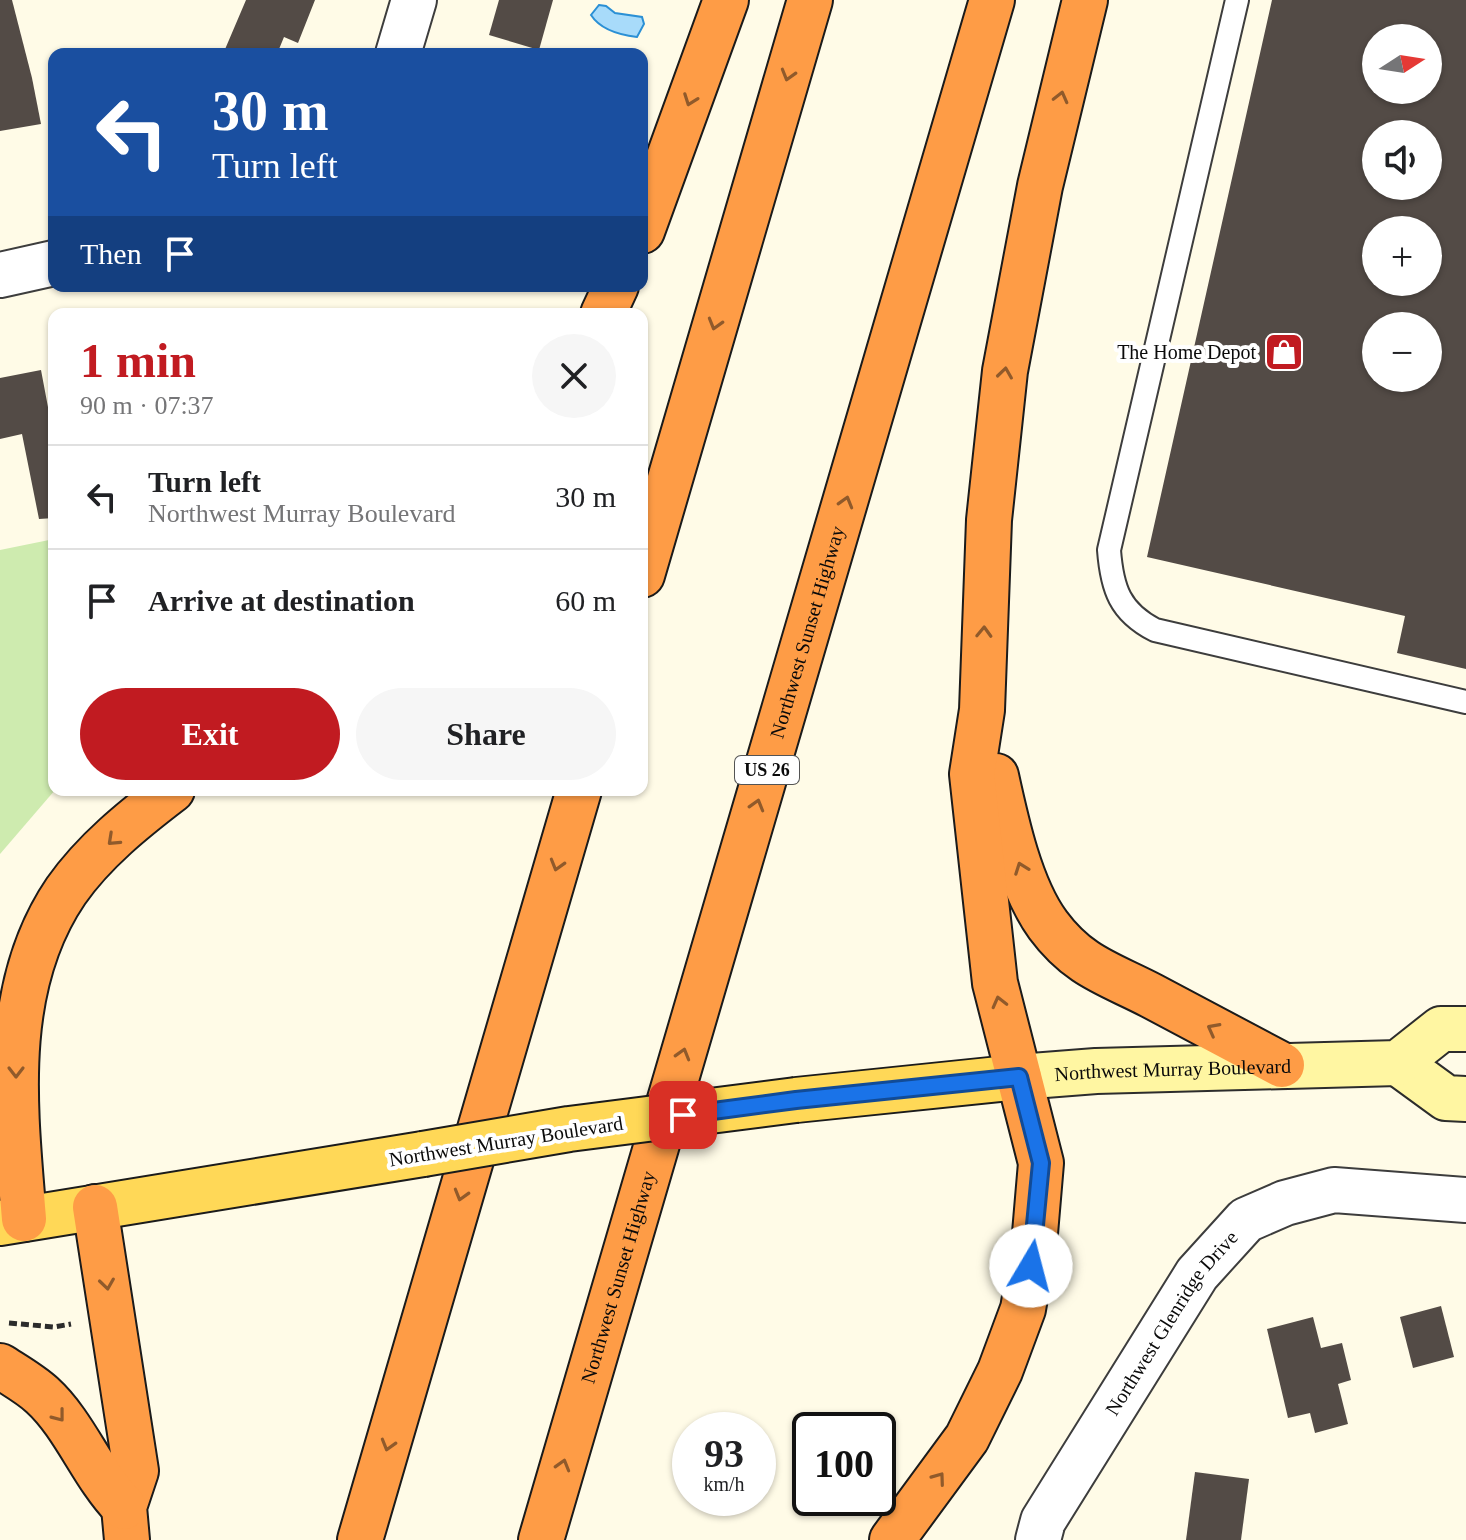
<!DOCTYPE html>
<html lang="en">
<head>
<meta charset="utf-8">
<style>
  body { margin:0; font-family:"Times New Roman",serif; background:#f6f6f6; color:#202124; height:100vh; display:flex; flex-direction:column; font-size:30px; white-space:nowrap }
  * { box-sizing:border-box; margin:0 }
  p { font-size:26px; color:#757577 }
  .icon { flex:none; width:44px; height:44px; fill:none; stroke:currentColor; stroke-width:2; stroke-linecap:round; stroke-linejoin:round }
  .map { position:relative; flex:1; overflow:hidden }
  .panel { position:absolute; left:48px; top:308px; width:600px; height:488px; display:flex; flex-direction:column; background:#fff; border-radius:16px; box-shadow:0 2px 6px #0004 }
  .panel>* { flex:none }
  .top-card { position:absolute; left:48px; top:48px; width:600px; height:244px; border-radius:16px; box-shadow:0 2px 6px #0004; background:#1a4fa0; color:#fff; overflow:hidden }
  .needle { width:52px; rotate:78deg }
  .controls { position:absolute; left:1362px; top:24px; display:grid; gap:16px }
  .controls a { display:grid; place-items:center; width:80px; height:80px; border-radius:50%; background:#fff; box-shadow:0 2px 6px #0004; font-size:40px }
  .speed { position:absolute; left:672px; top:1412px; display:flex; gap:16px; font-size:40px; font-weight:700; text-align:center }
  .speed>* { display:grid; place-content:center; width:104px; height:104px; border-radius:50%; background:#fff; box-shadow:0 2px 6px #0004; line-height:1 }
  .speed small { font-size:20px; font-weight:400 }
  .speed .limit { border:4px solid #111; border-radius:12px; background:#fff; color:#111 }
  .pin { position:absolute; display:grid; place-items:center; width:68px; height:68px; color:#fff; margin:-34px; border-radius:16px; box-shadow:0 4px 12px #0006 }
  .me { position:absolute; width:88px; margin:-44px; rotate:8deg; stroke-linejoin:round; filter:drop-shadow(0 0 6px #0008) }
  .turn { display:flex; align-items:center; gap:28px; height:168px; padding:0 32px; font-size:36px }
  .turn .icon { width:104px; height:104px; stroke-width:2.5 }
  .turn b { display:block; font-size:56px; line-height:68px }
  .then { display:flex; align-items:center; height:76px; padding:0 32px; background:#0003; gap:16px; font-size:30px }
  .round { display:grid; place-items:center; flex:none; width:84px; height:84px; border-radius:42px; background:#f6f6f6 }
  .overview { display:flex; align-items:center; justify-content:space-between; height:136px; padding:0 32px }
  h1 { font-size:48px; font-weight:600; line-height:60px; color:#c11b21 }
  .action { display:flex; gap:16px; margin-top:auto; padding:16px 32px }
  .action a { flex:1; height:92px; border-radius:48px; background:#c11b21; color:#fff; font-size:32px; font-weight:600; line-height:92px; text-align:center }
  .action a+a { background:#f6f6f6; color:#202124 }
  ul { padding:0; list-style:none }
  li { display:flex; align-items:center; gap:24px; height:104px; padding:0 32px; border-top:2px solid #e0e0e0 }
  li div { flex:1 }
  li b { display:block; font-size:30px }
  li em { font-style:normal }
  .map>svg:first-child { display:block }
</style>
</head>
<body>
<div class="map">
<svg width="1466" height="1540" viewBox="0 0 1466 1540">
  <rect width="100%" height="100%" fill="#fffbe7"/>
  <!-- green -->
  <path fill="#ceebaf" d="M54,539L55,790L0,854V550Z"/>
  <!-- water -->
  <path fill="#a8dbfa" stroke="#2b90d5" stroke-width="2" d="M599,5L606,6L615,13L642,17L644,24L637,37C620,35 600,29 591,15Z"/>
  <!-- building -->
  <g fill="#534b46" fill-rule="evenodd">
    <path d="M0,0H12L32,78L41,124L0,131Z"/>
    <path d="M246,0H315L298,43L284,37L277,54H223Z"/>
    <path d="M499,0H553L539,50L489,35Z"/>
    <path d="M1272,0H1466V669L1397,653L1405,616L1147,557ZM1376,38H1428V90H1376ZM1376,134H1428V186H1376ZM1376,230H1428V282H1376ZM1376,326H1428V378H1376Z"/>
    <path d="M41,370L54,439V518L39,519L22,434L0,439V378Z"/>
    <path d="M1441,1306L1454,1357L1413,1368L1400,1317Z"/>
    <path d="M1313,1317L1321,1348L1342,1343L1351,1380L1338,1384L1348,1424L1315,1433L1310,1413L1288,1418L1267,1329Z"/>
    <path d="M1195,1472L1249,1479L1241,1540H1186Z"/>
  </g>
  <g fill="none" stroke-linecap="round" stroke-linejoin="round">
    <defs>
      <path id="lane" d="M1237,0L1109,550C1112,589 1120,612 1155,630L1466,702"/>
      <g id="street">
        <path d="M398,54L414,0"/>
        <path d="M0,275L54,263"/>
        <path id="s1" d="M1038,1540L1043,1521L1197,1274L1246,1220L1285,1203L1334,1190L1466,1200"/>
      </g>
      <g id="secondary">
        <path d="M1398,1063L1446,1098L1466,1099"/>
        <path id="s2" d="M1019,1077L1096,1071L1398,1063L1441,1029H1466"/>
      </g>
      <g id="primary">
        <path d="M796,1100L1019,1077"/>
        <path d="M0,1223L423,1154"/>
      </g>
      <g id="highway">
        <path d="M642,231L726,0"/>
        <path d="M603,314L616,286"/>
        <path d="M642,575L810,0"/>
        <path d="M996,776C1006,822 1020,887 1048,925C1079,967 1110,974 1152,996C1196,1019 1239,1042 1282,1065"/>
        <path d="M95,1207L136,1471L124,1507L127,1540"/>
        <path d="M24,1219C15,1109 0,988 66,891C94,851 134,819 172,790"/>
        <path d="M0,1366C14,1375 30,1384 42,1395C75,1425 92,1474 124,1507"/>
        <path d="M360,1540L579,790"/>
        <path id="s3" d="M541,1540L992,0"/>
        <path d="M892,1540L967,1438L1000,1371L1023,1309L1034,1245L1041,1163L995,983L972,774L982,710L989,520L1005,371L1040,186L1085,0"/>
      </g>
    </defs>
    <!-- lane casing -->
    <use href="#lane" stroke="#3d3d3d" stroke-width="26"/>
    <!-- street casing -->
    <use href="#street" stroke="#3d3d3d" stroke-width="48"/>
    <!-- secondary casing -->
    <use href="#secondary" stroke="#2c2c2c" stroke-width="48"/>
    <!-- primary casing -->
    <use href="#primary" stroke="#1b1b1b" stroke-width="48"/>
    <!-- highway casing -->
    <use href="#highway" stroke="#1b1b1b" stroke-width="48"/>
    <!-- path -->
    <path stroke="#2c2c2c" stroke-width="5" stroke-dasharray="8 4" stroke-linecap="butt" d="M9,1323L54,1327L71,1324"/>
    <!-- lane -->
    <use href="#lane" stroke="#fff" stroke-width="22"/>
    <!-- street -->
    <use href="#street" stroke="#fff" stroke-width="44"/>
    <!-- secondary -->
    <use href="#secondary" stroke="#fff6a2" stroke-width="44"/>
    <!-- primary -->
    <use href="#primary" stroke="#ffd857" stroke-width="44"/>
    <!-- highway -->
    <use href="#highway" stroke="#fe9c46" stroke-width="44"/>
    <defs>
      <path id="primary-bridge" d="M423,1154L569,1129L796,1100"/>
    </defs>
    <!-- primary-bridge casing -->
    <use href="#primary-bridge" stroke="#1b1b1b" stroke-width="48" stroke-linecap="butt"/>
    <!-- primary-bridge -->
    <use href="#primary-bridge" stroke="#ffd857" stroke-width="44"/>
  </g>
  <!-- one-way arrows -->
  <defs><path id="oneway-chevron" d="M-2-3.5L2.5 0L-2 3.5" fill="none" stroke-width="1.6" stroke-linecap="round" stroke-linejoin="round" transform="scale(2)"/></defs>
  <g stroke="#905a2b">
    <use href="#oneway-chevron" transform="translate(788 75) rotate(106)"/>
    <use href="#oneway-chevron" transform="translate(1061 97) rotate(-76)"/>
    <use href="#oneway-chevron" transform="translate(690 100) rotate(110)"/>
    <use href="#oneway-chevron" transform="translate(715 324) rotate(106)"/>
    <use href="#oneway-chevron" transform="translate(1005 373) rotate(-82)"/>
    <use href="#oneway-chevron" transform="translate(846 502) rotate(-74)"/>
    <use href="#oneway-chevron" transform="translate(984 632) rotate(-88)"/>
    <use href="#oneway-chevron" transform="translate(757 805) rotate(-74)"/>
    <use href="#oneway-chevron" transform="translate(113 840) rotate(137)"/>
    <use href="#oneway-chevron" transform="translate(557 865) rotate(106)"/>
    <use href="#oneway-chevron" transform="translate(1021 868) rotate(-110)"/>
    <use href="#oneway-chevron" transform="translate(999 1002) rotate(-104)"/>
    <use href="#oneway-chevron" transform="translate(1213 1029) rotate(-152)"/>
    <use href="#oneway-chevron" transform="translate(683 1054) rotate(-74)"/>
    <use href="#oneway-chevron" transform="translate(16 1072) rotate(90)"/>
    <use href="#oneway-chevron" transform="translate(461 1195) rotate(106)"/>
    <use href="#oneway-chevron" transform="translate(107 1284) rotate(82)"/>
    <use href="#oneway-chevron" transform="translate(59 1416) rotate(52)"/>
    <use href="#oneway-chevron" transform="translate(388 1445) rotate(106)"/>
    <use href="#oneway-chevron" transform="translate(563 1465) rotate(-74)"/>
    <use href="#oneway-chevron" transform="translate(939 1478) rotate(-54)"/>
  </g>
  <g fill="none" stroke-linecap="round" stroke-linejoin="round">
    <defs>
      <path id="route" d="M683,1115L796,1100L1019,1077L1041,1163L1031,1266"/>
    </defs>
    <!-- route casing -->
    <use href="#route" stroke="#114b97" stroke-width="20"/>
    <!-- route -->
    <use href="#route" stroke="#1a73e8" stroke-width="14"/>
  </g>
  <!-- icons -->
  <defs>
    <symbol id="shop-square" viewBox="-11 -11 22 22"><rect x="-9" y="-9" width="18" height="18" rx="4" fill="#c11b21" stroke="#fff"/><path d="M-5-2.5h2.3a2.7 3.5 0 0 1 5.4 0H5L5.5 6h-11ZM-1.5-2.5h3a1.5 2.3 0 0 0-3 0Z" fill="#fff"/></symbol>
  </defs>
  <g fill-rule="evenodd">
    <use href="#shop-square" x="1262" y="330" width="44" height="44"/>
  </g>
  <g text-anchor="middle" stroke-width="8" stroke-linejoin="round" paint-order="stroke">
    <!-- shield labels -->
    <rect fill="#fff" stroke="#545454" stroke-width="2" x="735" y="756" width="64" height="28" rx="6"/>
    <g font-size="18" font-weight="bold" fill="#0a0a0a">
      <text x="767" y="776">US 26</text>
    </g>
    <!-- poi labels -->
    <g font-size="20" fill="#0a0a0a" stroke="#fff" text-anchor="end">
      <text x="1256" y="359">The Home Depot</text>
    </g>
    <!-- street labels -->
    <g font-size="20" fill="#0a0a0a" stroke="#fff">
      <text dy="7" stroke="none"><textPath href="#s3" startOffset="946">Northwest Sunset Highway</textPath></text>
      <text dy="7" stroke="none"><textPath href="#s2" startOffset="154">Northwest Murray Boulevard</textPath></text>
      <text transform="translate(506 1141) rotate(-9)" y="7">Northwest Murray Boulevard</text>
      <text dy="7" stroke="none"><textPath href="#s3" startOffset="274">Northwest Sunset Highway</textPath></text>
      <text dy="7" stroke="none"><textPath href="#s1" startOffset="256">Northwest Glenridge Drive</textPath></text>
    </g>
  </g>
</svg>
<div class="controls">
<a><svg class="needle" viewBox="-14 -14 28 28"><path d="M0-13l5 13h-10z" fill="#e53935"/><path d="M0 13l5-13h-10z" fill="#757577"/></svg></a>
<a><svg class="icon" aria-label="sound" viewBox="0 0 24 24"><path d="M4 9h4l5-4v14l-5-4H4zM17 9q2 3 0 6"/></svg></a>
<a>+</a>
<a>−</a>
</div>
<div class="speed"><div>93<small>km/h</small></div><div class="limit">100</div></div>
<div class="pin" style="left:683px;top:1115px;background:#d93025"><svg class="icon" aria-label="arrive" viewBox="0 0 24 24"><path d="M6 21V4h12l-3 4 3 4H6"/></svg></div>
<svg class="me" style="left:1031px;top:1266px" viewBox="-20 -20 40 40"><circle r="19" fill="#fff"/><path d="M0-13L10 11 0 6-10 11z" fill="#1a73e8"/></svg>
<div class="top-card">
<div class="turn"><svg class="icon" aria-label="left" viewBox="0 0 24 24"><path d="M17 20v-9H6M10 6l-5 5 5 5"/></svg><div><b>30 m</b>Turn left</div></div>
<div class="then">Then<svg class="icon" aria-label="arrive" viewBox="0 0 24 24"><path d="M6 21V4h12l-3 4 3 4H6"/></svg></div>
</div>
<section class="panel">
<div class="overview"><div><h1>1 min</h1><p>90 m · 07:37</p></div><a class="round"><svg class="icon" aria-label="close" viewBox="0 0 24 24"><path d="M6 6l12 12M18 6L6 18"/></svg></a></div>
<ul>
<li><svg class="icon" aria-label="left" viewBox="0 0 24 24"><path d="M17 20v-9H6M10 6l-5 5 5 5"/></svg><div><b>Turn left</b><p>Northwest Murray Boulevard</p></div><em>30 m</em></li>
<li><svg class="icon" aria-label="arrive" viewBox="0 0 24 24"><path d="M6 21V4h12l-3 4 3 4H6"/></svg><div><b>Arrive at destination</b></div><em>60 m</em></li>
</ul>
<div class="action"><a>Exit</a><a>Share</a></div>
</section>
</div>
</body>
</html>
